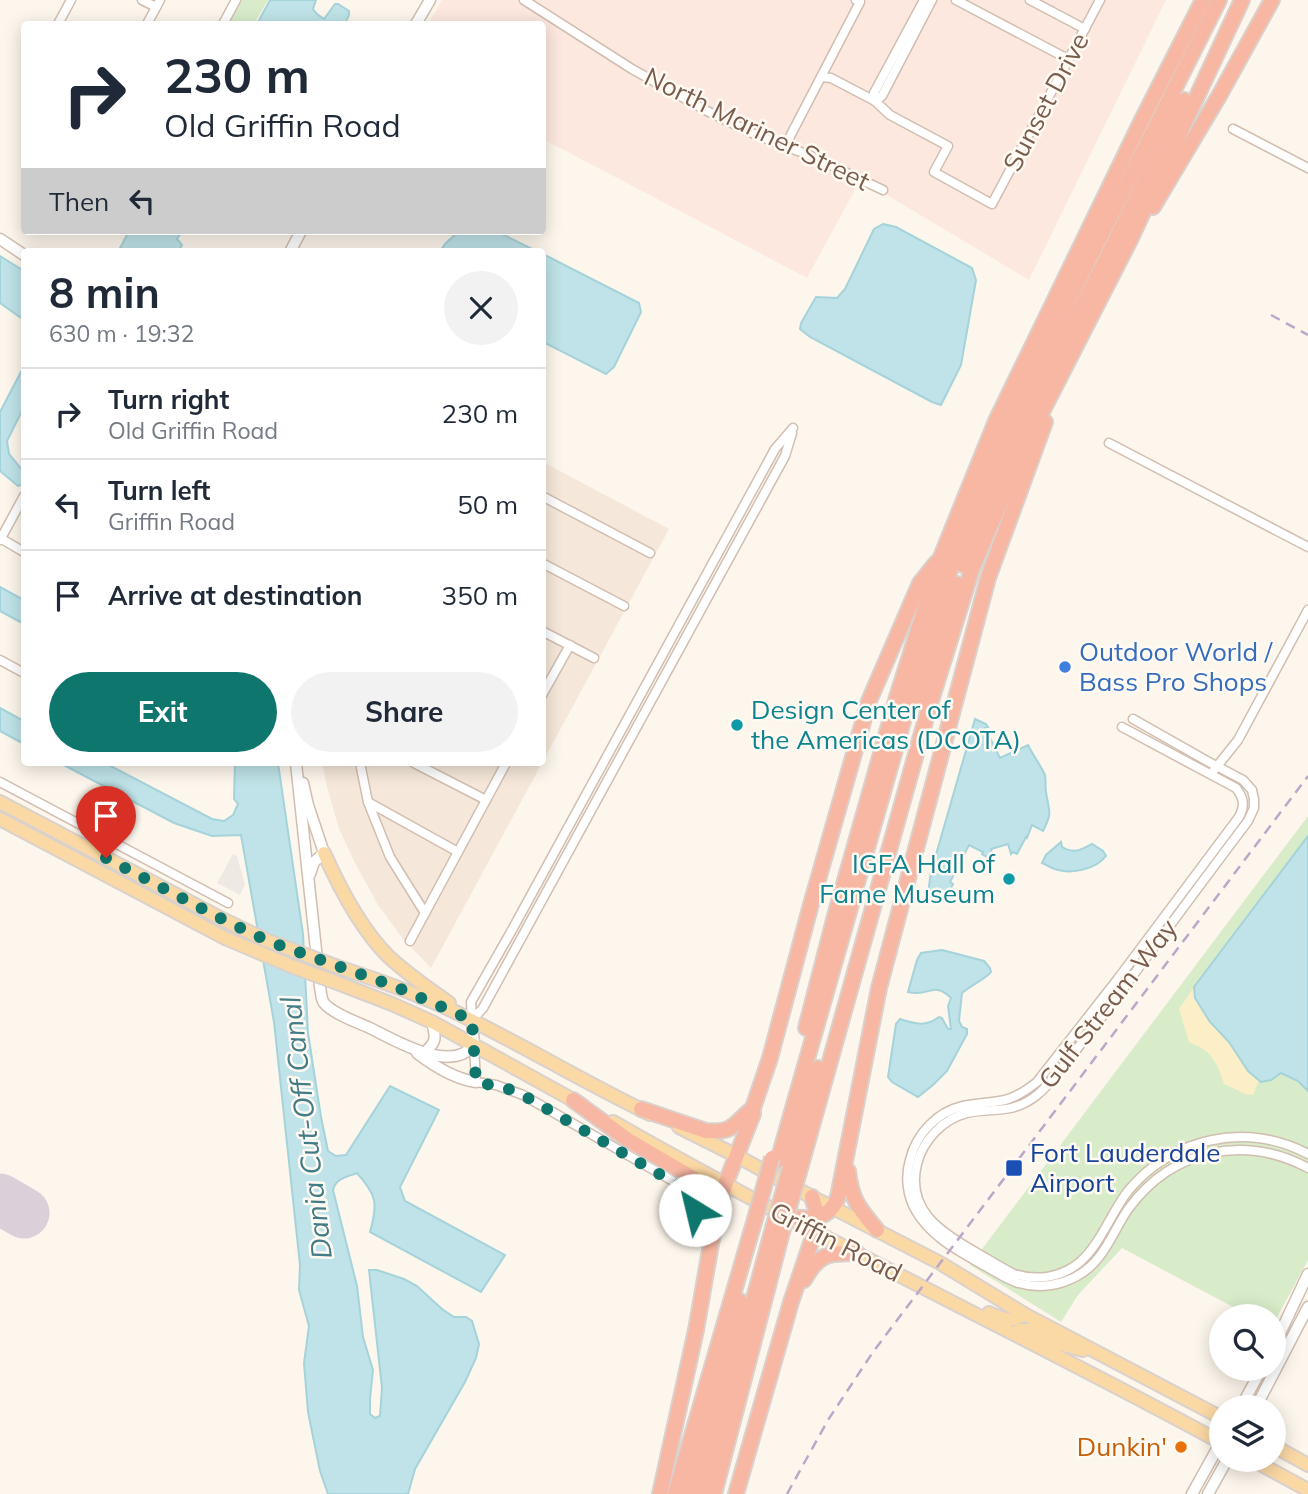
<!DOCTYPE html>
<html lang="en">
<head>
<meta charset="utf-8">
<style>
  body { margin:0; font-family:Mulish,sans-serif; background:#f2f2f3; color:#1f2937; height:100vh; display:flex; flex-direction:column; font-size:26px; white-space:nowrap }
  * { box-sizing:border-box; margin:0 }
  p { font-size:23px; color:#747a83 }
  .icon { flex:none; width:38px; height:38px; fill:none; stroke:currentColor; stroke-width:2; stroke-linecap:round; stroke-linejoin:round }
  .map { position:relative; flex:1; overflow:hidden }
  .details { position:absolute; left:21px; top:248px; width:525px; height:518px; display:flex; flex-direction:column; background:#fff; border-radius:7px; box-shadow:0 4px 18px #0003 }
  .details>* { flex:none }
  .guide { position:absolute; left:21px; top:21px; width:525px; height:214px; border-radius:7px; box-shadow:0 4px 18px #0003; background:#fff; color:#1f2937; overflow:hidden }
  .tools { position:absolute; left:1209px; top:1304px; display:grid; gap:14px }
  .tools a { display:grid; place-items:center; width:77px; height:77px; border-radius:50%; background:#fff; box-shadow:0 4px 18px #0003; font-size:35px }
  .pin { position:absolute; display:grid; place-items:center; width:60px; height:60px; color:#fff; margin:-72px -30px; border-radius:50% 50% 50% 0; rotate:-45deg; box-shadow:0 0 7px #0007 }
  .pin .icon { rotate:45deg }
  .me { position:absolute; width:77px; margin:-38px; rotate:324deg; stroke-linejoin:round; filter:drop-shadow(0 0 5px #0008) }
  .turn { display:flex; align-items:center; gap:24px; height:147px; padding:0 28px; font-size:32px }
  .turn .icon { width:91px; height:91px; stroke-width:2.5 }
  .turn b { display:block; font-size:49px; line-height:60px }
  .then { display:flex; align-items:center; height:66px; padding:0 28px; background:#0003; gap:14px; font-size:26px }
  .round { display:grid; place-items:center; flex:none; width:74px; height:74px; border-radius:37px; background:#f2f2f3 }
  .headline { display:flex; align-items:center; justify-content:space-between; height:119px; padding:0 28px }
  h1 { font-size:42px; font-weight:700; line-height:52px }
  .cta { display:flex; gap:14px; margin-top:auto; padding:14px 28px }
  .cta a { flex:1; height:80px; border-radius:42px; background:#0f766e; color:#fff; font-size:28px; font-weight:700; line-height:80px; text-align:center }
  .cta a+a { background:#f2f2f3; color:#1f2937 }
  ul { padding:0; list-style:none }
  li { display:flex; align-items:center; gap:21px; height:91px; padding:0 28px; border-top:2px solid #e0e1e3 }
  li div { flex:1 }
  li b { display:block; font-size:26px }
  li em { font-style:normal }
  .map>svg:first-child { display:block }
</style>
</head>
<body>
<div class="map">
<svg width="1308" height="1494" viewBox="0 0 1308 1494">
  <rect width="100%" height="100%" fill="#fdf6ec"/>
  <!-- residential -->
  <g fill="#f5e8da">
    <path d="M543,462L669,529L542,763Z"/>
    <path d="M322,763H542L431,968L403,939L378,905L355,863L339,829L327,787Z"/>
  </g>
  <!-- commercial -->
  <path fill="#fde8e0" d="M442,0H1166L1029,280L865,182L857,186L807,278L543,139L542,24H428Z"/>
  <!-- industrial -->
  <path fill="#efe9e4" d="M233,854L237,856L245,885L240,895L217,883Z"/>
  <!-- green -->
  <g fill="#d8ecc9">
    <path d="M242,0H268L254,24H228Z"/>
    <path d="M1308,816V1260L1274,1323V1316H1250L1122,1248L1078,1295L1061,1322L970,1265Z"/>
  </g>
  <!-- sand -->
  <path fill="#fcefc7" d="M1194,987L1195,998L1210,1022L1229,1042L1248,1071L1259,1080L1253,1095L1246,1094L1224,1084C1217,1062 1212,1051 1189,1042L1179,1009Z"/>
  <!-- water -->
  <g fill="#bfe3e8" stroke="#a5d3da" stroke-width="2">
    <path d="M270,0H316L313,9L317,14L324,19L335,4H338L349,11V15L345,24H307L302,22L301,24H257Z"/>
    <path d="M883,224L896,227L972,268L976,280L961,365L941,405L932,402L810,337L800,329L801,323L816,297L837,298L845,289L874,229Z"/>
    <path d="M129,231H182L177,239L182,245L178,252H118Z"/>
    <path d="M459,231H496L538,252H440L445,244Z"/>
    <path d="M543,254L639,303L641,312L614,367L606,374L543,342Z"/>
    <path d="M0,256L24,271V320L0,303Z"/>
    <path d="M24,366V407L7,441L9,454L24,472V484L18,486L0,471V412Z"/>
    <path d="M0,587L24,600V624L0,611Z"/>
    <path d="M0,708L24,721V744L0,731Z"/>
    <path d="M975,719L986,724L988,727L985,728L1000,758L1028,745C1031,752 1043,769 1045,775C1046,780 1045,787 1046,792C1049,813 1053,811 1043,831L1032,825L1027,838L1026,837L1017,854L1013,852L1011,854L1008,844L991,849L994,861L982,854L983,852L969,845L950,882L953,884L948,894L937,900L929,896V886L931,872Z"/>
    <path d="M60,763H105L212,819L224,821L233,815L238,804L234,799L235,763H278L303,934L308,1033L321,1117L328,1151L336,1156L346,1155L390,1086L439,1110L400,1187L405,1201L505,1255L481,1292L370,1232C378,1204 377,1195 357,1173C347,1177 336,1178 333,1190L357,1286L363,1337L373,1370L370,1399V1414L375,1418L380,1416L382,1388L369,1270H377L404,1279L417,1286L442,1309L454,1317H466L472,1321L479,1344L476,1358L465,1382L415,1469L408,1494H328L320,1471L308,1412L304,1363L309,1326L299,1290L300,1265L274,1022L241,835L212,836L174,823Z"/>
    <path d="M1308,836V1091L1298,1081L1281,1073L1271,1080L1261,1082L1248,1071L1229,1042L1210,1022L1195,998L1194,987Z"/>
    <path d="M1061,842L1062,847C1074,854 1081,850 1092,844L1103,851L1106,856C1096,869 1073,874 1058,870C1052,869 1047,865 1042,863L1046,855Z"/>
    <path d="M942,950L984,961L990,968L991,972C987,978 970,986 962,993L959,1021L962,1027L967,1029V1034L947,1071L933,1085L918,1097L892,1082L888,1077L896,1024L900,1019C915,1024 926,1027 939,1017L942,1018L948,1029H951L948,1006L951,998C933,980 928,998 908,992L917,960L921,953Z"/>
  </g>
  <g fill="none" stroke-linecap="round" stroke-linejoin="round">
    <!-- runway -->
    <path stroke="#dbcfda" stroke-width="51" d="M0,1199L24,1213"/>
    <defs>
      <g id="minor">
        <path d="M142,0L156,7"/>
        <path d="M524,0L632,69L707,111L754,134L811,156L883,190"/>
        <path d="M956,0L1068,59"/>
        <path d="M1030,0L1085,29"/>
        <path d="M58,24L71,0"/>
        <path d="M147,24L160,0"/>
        <path d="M223,24L236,0"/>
        <path d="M821,77L831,78L875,101L890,115L948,146L934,172L992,204L1100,0"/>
        <path d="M875,101L882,96L932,0"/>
        <path d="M875,101L874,93L924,0"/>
        <path d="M1233,129L1308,168"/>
        <path d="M785,146L860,2L856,0"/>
        <path d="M1109,443L1308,547"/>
        <path d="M542,496L650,553"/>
        <path d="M0,538L24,552"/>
        <path d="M0,540L24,496"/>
        <path d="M542,563L624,606"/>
        <path d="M542,631L594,658"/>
        <path d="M0,660L24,673"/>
        <path d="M542,695L570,645"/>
        <path d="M1133,719L1207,761L1243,780L1252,790L1254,799V808L1248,821C1201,883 1155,946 1108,1009C1094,1027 1080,1045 1066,1063C1057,1074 1048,1086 1037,1095C1012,1115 994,1107 967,1113C943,1119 923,1140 917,1164C906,1209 939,1231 972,1250C986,1258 1000,1267 1014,1274C1037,1281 1061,1278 1080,1262C1100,1245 1111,1213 1128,1191C1171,1138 1247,1121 1308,1154"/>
        <path d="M1122,727L1236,788C1244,798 1245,806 1239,817L1117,980L1037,1082C1027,1090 1017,1097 1005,1100C991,1103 977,1103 963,1106C937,1112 916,1134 910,1160C905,1176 907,1196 916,1211C932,1238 959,1251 985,1266C996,1272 1006,1279 1018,1283C1047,1291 1080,1282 1099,1257C1111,1242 1118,1223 1129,1208C1173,1149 1244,1134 1308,1168"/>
        <path d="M360,763L368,802L390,857L425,913"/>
        <path d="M414,763L486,800"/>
        <path d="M1214,770L1238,740L1308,610"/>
        <path d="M0,782L228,903"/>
        <path d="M368,802L458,852"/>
        <path d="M410,941L506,763"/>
        <path d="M472,1020L471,1002L512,930L775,449L793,428"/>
        <path d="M472,1020L483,1008L785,456L792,433"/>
        <path d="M474,1045L476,1082L496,1085L523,1095L673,1181C688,1191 696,1201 695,1219"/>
      </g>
      <g id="tertiary">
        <path d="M416,24L430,0"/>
        <path d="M0,239L24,255"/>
        <path d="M290,252L301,231"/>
        <path d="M296,763L320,987C321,992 321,999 324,1003C332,1013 356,1022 368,1027C393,1039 450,1075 474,1045L472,1020"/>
        <path d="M303,783L308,805L324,853L314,862L310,874"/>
        <path d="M417,1053C434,1066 455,1079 476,1082"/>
        <path d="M424,1053C437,1042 436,1038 432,1022"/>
        <path d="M1274,1346L1308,1274"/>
        <path d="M1241,1407L1262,1368"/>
        <path d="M1256,1407L1308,1307"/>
        <path d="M1192,1494L1222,1440"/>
        <path d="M1208,1494L1227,1460"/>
      </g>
      <g id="primary">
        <path d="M0,802L224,920"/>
        <path d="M0,819L225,938"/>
        <path d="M324,853C340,889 360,928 388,956C407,974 428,988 449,1003"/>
        <path d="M338,967C384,982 430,998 473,1021C533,1051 589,1085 650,1114"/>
        <path d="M335,982L392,1004L432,1022L582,1105"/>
        <path d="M613,1122C812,1236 1020,1333 1222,1443"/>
        <path d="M679,1127L737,1156L812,1197L940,1263L1024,1314L1222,1418"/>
        <path d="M989,1313C1002,1319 1012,1323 1024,1314"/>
        <path d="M1015,1334L1019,1330H1030L1059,1344L1083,1350"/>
        <path d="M1274,1446L1308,1465"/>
        <path d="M1253,1460L1308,1490"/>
      </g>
      <g id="motorway">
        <path d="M1153,207L1219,96L1272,0"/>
        <path d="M963,565L1019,427L1106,259L1184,100"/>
        <path d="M921,702L957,584"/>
        <path d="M806,1028L835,916L897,697L941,557L996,421L1142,120L1203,0"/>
        <path d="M573,1100L628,1140L693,1178C709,1193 711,1202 712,1223"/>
        <path d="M641,1109L706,1131C735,1133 733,1124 752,1109"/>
        <path d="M778,1161L935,609L1008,421L1219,0"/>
        <path d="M790,1168L818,1068"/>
        <path d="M848,1171C851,1199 859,1209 877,1230"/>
        <path d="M799,1172L930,704L972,569L1024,447L1130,240L1242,0"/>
        <path d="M788,1217C810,1219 829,1221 838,1197L879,988L988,578L1045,422"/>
        <path d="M804,1280C819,1253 828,1253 857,1253"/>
        <path d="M660,1494L696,1330L711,1244L725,1185L753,1114V1108L770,1058L810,908L869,701L920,583L936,563"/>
        <path d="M675,1494L755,1219"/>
        <path d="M688,1494L740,1301"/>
        <path d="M701,1494L773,1228"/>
        <path d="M714,1494L782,1232"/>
        <path d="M736,1494L791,1302L815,1231L817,1213L812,1197"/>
      </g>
    </defs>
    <!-- minor casing -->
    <use href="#minor" stroke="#d1beb0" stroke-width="11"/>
    <!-- tertiary casing -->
    <use href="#tertiary" stroke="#d1beb0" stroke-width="13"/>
    <!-- primary casing -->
    <use href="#primary" stroke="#dad1cd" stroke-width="16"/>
    <!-- motorway casing -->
    <use href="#motorway" stroke="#dad1cd" stroke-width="18"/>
    <!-- minor -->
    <use href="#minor" stroke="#fff" stroke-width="8"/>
    <!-- tertiary -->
    <use href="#tertiary" stroke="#fff" stroke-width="10"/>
    <!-- primary -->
    <use href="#primary" stroke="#fbd9a5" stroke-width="12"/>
    <!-- motorway -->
    <use href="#motorway" stroke="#f7b7a3" stroke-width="14"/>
    <!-- rail -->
    <g stroke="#b9a8c9" stroke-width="2.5" stroke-dasharray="10 7" stroke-linecap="butt">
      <path d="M1271,315L1308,335"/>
      <path d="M787,1494L828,1420L873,1352L1308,776"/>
    </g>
    <defs>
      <g id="primary-bridge">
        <path d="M224,920L268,941L338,967"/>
        <path d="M225,938L291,966L335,982"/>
      </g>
      <g id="motorway-bridge">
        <path d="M755,1219L772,1158"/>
        <path d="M773,1228L790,1168"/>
        <path d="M782,1232L799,1172"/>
      </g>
    </defs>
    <!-- primary-bridge casing -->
    <use href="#primary-bridge" stroke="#dad1cd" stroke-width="16" stroke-linecap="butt"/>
    <!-- motorway-bridge casing -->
    <use href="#motorway-bridge" stroke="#dad1cd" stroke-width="18" stroke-linecap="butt"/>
    <!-- primary-bridge -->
    <use href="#primary-bridge" stroke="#fbd9a5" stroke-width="12"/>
    <!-- motorway-bridge -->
    <use href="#motorway-bridge" stroke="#f7b7a3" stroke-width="14"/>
  </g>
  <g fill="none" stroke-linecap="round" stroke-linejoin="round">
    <!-- route -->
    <path stroke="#0f766e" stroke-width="12" stroke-dasharray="0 21.6" d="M106,858L224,920L268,941L394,986L472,1020L476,1082L506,1088L523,1095L678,1185L689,1194L694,1202L695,1210"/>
  </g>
  <!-- markers -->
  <circle fill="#3f7fe0" stroke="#fffaf3" stroke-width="2.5" cx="1065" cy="667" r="7"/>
  <g fill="#0f9aa8" stroke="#fffaf3" stroke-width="2.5">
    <circle cx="737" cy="725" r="7"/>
    <circle cx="1009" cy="879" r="7"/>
  </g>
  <rect fill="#1a4fb4" stroke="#fffaf3" stroke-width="2.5" x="1005" y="1159" width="18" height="18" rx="3.5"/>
  <circle fill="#e8710a" stroke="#fffaf3" stroke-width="2.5" cx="1181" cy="1447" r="7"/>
  <g text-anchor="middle" stroke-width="5" stroke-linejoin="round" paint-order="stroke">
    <!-- street labels -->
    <g font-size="26" fill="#7a5c4d" stroke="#fffaf3">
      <text transform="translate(1046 102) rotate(-62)" y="9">Sunset Drive</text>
      <text transform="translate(757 129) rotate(26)" y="9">North Mariner Street</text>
      <text transform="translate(1108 1004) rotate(-52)" y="9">Gulf Stream Way</text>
      <text transform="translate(836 1242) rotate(27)" y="9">Griffin Road</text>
    </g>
    <!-- shop labels -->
    <g font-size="26" fill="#366cbe" stroke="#fffaf3" text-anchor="start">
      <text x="1079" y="661">Outdoor World /<tspan x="1079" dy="30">Bass Pro Shops</tspan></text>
    </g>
    <!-- culture labels -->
    <g font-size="26" fill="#0d838f" stroke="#fffaf3" text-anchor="start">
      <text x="751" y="719">Design Center of<tspan x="751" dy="30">the Americas (DCOTA)</tspan></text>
      <text x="995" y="873" text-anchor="end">IGFA Hall of<tspan x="995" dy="30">Fame Museum</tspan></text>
    </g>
    <!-- transit labels -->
    <g font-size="26" fill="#164399" stroke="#fffaf3" text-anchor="start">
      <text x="1030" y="1162">Fort Lauderdale<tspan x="1030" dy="30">Airport</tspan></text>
    </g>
    <!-- food labels -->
    <g font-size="26" fill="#c56008" stroke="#fffaf3" text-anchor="end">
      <text x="1167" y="1456">Dunkin'</text>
    </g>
    <!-- water labels -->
    <g font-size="28" font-style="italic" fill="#437c86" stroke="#fffaf3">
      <text transform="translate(306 1128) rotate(-97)" y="10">Dania Cut-Off Canal</text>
    </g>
  </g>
</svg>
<div class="tools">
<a><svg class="icon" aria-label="search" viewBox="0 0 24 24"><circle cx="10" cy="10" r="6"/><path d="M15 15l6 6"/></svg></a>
<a><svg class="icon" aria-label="layers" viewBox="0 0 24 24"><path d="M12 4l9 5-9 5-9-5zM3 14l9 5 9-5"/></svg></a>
</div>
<div class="pin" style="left:106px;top:858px;background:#d93025"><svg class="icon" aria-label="arrive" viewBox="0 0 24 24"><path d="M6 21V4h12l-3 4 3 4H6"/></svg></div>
<svg class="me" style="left:695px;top:1210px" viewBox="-20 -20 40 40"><circle r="19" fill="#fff"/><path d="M0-13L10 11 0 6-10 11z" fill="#0f766e"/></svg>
<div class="guide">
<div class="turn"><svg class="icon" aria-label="right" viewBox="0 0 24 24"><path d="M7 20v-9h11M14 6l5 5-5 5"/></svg><div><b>230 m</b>Old Griffin Road</div></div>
<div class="then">Then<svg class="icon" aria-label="left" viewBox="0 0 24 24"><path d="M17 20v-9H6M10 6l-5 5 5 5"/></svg></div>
</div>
<section class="details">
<div class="headline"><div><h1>8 min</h1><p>630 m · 19:32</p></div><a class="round"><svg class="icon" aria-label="close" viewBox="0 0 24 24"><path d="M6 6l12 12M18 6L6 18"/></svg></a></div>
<ul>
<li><svg class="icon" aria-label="right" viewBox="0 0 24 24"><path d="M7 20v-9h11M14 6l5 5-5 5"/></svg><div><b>Turn right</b><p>Old Griffin Road</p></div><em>230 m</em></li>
<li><svg class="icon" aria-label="left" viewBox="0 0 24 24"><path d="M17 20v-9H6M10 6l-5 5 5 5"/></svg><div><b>Turn left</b><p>Griffin Road</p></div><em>50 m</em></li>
<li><svg class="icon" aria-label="arrive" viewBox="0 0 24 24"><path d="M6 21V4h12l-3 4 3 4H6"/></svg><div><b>Arrive at destination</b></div><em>350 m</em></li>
</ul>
<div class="cta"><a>Exit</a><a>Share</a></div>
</section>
</div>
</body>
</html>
